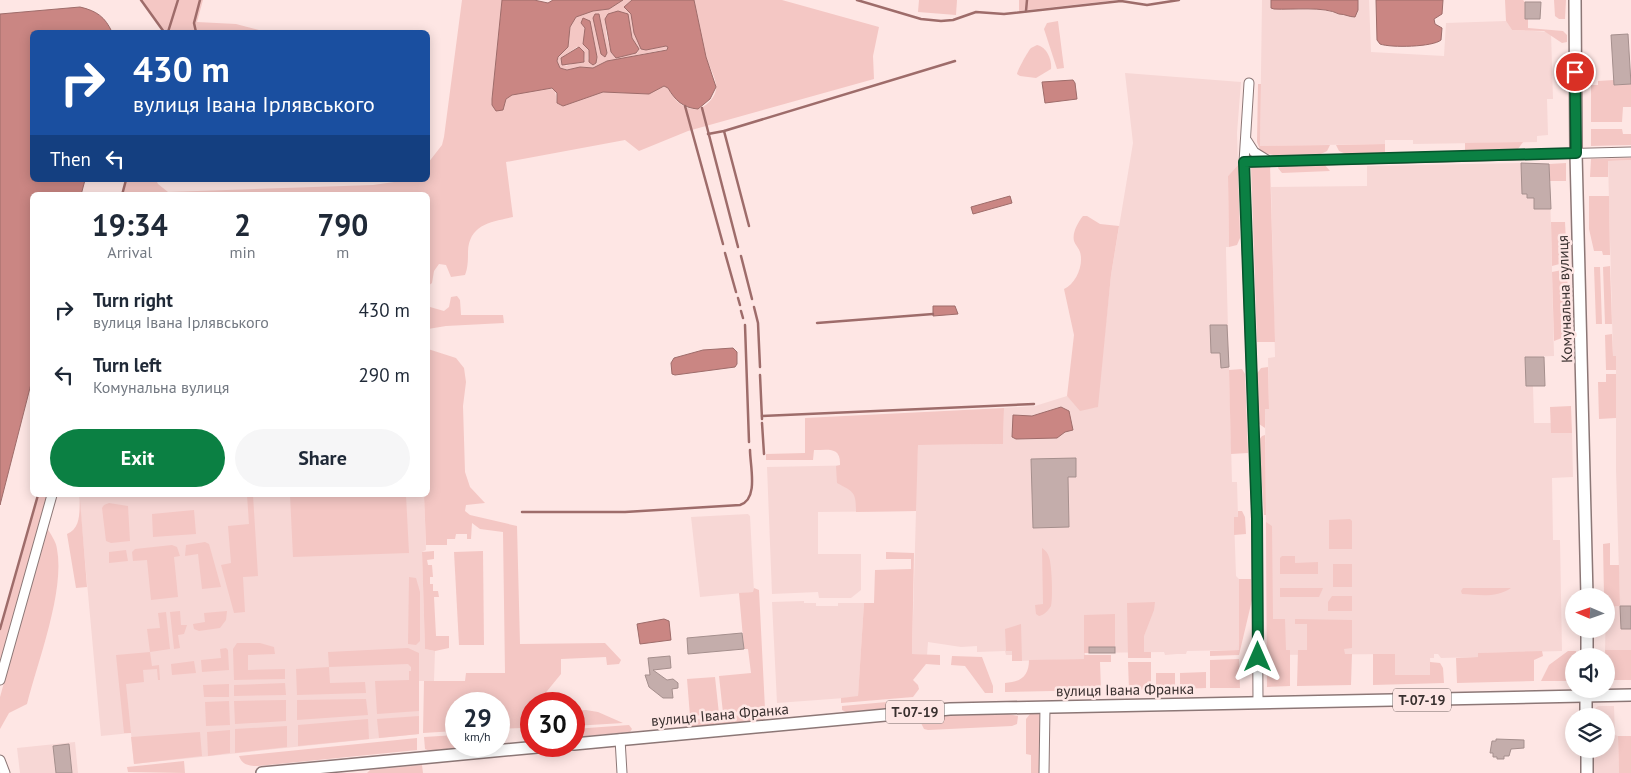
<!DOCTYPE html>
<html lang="en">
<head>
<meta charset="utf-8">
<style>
  body { margin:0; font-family:"PT Sans",sans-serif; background:#f6f6f7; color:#1f2937; height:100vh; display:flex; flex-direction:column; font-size:19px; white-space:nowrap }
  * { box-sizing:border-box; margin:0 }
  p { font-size:16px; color:#747a83 }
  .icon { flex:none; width:28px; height:28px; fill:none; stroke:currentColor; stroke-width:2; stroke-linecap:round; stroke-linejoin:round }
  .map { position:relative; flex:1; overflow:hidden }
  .panel { position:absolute; left:30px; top:192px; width:400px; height:305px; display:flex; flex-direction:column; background:#fff; border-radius:8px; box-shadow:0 2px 12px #0003 }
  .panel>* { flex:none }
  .banner { position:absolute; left:30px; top:30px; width:400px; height:152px; border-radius:8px; box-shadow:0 2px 12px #0003; background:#1a4fa0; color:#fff; overflow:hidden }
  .needle { width:32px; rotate:272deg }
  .tools { position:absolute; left:1565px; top:588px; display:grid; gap:10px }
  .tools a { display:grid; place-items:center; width:50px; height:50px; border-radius:50%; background:#fff; box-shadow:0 2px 12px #0003; font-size:25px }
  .speed { position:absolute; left:445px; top:692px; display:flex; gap:10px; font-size:25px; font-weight:700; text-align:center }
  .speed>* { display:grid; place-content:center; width:65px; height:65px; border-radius:50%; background:#fff; box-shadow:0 2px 12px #0003; line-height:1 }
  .speed small { font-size:12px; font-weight:400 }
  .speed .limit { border:8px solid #d22; background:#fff; color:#111 }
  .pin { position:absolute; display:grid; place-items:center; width:42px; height:42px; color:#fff; margin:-21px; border:2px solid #fff; border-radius:50%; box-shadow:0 1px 5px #0007 }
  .me { position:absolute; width:55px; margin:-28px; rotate:0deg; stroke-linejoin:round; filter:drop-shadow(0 0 4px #0008) }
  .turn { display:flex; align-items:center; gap:18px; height:105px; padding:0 20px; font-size:22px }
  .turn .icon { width:65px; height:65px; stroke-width:2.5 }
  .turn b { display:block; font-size:35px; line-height:42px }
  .then { display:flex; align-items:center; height:48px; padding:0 20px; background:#0003; gap:10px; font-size:19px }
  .eta { display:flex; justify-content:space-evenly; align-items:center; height:85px; text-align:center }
  .eta b { font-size:30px; font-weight:700; line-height:35px }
  .button { display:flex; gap:10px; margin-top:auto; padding:10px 20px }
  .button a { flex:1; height:58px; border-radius:30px; background:#0b8043; color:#fff; font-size:20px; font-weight:700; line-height:58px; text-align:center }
  .button a+a { background:#f6f6f7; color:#1f2937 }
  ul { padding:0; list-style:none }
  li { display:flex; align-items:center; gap:15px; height:65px; padding:0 20px }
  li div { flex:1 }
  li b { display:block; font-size:19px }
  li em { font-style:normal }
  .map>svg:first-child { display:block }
</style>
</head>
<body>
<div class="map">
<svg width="1631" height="773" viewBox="0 0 1631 773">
  <rect width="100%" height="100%" fill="#fee6e4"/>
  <!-- built -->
  <g fill="#f7d7d5">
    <path d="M1262,0H1369L1371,52L1444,56L1446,23L1506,21L1512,30L1551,32L1553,99H1547L1548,135L1537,136V142L1413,144V140H1385V144L1260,146Z"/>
    <path d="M1125,73L1241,82L1237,133L1238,165L1228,176L1229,247H1226V252L1232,482H1237L1238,517H1234L1236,576L1239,579V650L1187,651L1186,654H1177L1165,655L1164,652L1085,653V659L1012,661V655H1006L1005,651L977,652V646L961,647L928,642L927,655L912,654L916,511L818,512V554H861V590L851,598H819L818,592L772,594L767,467L917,464L918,445L1003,444L1004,408L1035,406L1067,396L1080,410L1097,407L1111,275L1133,143Z"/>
    <path d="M1631,160V650H1605L1606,607L1620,606L1616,470V357L1613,356L1608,161Z"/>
    <path d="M1521,163L1522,189L1550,188L1554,356L1525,357L1526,386H1533L1534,423H1551V433H1572L1573,477L1552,478L1553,540H1560L1562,651L1478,653V657L1441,658L1438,654H1434V658H1430L1431,675H1395L1394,654L1267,655L1265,409L1269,408L1268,358L1275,357L1271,187L1367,186V166Z"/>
    <path d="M79,495H424L426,550L422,552L425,649L435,651L434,681H419V734L134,764L131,733L101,736Z"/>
    <path d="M748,514L750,516L754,592L700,597L691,517Z"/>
    <path d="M804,601V603H816V606H838V603H864L858,697L777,703L772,602Z"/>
    <path d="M1598,706H1614L1615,735L1618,736L1619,773H1593V749H1606V716H1592V711Z"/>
    <path d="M75,742L78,773H20L17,748Z"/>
  </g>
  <!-- green -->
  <g fill="#f4c7c4" fill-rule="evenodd">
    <path d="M141,0H203L197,22L236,24L259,30L258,32H164Z"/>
    <path d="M462,0H502L492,99L503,110C504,107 505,101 507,98C512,92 548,86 555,90L557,103L563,106L603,92L649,94L664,86L668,88C674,98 679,107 693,109C703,111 717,97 716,87C716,77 709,67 706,57C701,38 698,19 694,0H782L879,27L873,56L874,79L688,131L639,151L625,140L506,162L513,217C491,222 469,224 468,252C468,259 468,268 465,275L451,277L446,265L439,264L434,271L432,283L428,286V195H122L126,180H156L158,184L168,192L373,185L408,180H428V163L442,145L444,137Z"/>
    <path d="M623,0H632L625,6V9L631,13L634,30L646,50L666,46H668V49L632,56L621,60L607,61L593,68L580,67L570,70L560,68L557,59L568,47L570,27L576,17L593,11L609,9ZM613,13L628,14L632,38L639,49L637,53L616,58C608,47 603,29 607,15ZM589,20L597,57L596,63L593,65L588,59L589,50L584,26ZM577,47L584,52L585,60L582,63H574L566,66L561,58Z"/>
    <path d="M919,0H957L956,15L918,12Z"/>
    <path d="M1019,0H1117L1019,11Z"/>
    <path d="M1505,0H1523L1525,2V19H1528V28L1563,31L1567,35V42L1562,43L1544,31L1512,30L1506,21Z"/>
    <path d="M1554,0H1566L1565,19H1559L1555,16Z"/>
    <path d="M1058,21L1064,68L1057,69L1044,29L1047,23Z"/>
    <path d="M1037,45C1047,47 1052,60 1051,69L1036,78L1020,76L1017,74C1017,71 1028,51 1031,48Z"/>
    <path d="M1614,80V85L1631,84V107H1623L1622,122H1591V85H1598V81Z"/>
    <path d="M1258,84H1261L1260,146L1330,145L1327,151C1316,159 1271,159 1260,150L1257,142Z"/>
    <path d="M1591,129H1622L1623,134H1631V145L1591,146Z"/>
    <path d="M1523,142L1518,149L1465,151V143Z"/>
    <path d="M1385,144V153L1346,154L1339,151L1336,145Z"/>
    <path d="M1631,158V160L1608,161V177H1590L1591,159Z"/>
    <path d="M1566,163V181H1550L1549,164Z"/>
    <path d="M1324,164L1330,171L1282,173L1278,168V165Z"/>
    <path d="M1238,165L1240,238L1237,245L1229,247L1228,176Z"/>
    <path d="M1270,165L1275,342H1257L1251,166Z"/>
    <path d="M1589,196H1609L1610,255H1603L1602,251H1594L1589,229Z"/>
    <path d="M1083,216H1087L1100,224L1119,226L1111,275L1098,407L1080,411L1067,396L1074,335L1064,289C1076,284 1084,265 1080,252C1079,248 1075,245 1074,241C1072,233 1078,222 1083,216Z"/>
    <path d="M1551,222H1565L1567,262L1552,266Z"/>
    <path d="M1610,266L1612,324H1605L1603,267Z"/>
    <path d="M1594,267H1600L1602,324H1596Z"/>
    <path d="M1567,269L1569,333L1567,336L1554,341L1552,272Z"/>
    <path d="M457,296L460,300L461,315H503L504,323L446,326L428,329V301L430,307L444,311L449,307L451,297Z"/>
    <path d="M1612,334L1613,356H1616V370H1606L1605,335Z"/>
    <path d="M428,349L456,358L464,368L466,382L463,406L465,472L470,487L485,503L466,505L465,511L470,515L517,526L520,644L605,643L621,660L619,664L607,665L606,657L561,659V674L543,696L547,700L544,704H531V720L522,728L499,729V704H456V731L423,733L424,681H465L466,673H505L503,532L480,529L472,523L471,539H467V534H456L455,539H447V545H426L424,495H428Z"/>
    <path d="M1268,367L1269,409H1265V428L1259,424L1256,375L1261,368Z"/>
    <path d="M1242,369L1245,374L1248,453L1231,454L1229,370Z"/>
    <path d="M1606,374H1616V418L1599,419L1598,382H1606Z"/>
    <path d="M1571,406L1572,433H1551L1550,407Z"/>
    <path d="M1004,408L1003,444L918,445L916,511L856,512C856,492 854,492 837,483L836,466L840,465C841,446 828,450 814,450L813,460H766V454L805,453V418Z"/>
    <path d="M1265,435L1266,515H1264L1259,440L1262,436Z"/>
    <path d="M38,495H52L0,680V629Z"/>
    <path d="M247,495H253L258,576L243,577L245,612L234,613L221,565L231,563L228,526L249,524Z"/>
    <path d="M290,495H406L409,553L293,557Z"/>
    <path d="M80,500L87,587L76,588L67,534C81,528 79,513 80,500Z"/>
    <path d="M109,503L128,506L130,541L111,543L106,541L102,508L104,505Z"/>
    <path d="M194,510L196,534L153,537L152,514Z"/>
    <path d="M1238,511H1242L1245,517L1246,534L1234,535V517H1238Z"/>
    <path d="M1350,519L1352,521V549H1329V520Z"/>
    <path d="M1266,522L1272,526L1273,619H1285L1286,650H1290V686L1267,687Z"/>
    <path d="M47,528C51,535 56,541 57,549C65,591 38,661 27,704L9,713L0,729V697Z"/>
    <path d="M205,542L209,544L221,587L202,589L198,554L185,556L186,545Z"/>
    <path d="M1610,543V565H1619L1620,606L1606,607V596H1604L1603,544Z"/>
    <path d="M172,545L177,547L180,556L174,557L178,597L151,600L147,560L133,561L132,552L135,549Z"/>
    <path d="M1042,548C1045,550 1048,553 1049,557C1052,565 1053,599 1051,606C1048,611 1044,615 1039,616L1036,614L1035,605L1043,604Z"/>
    <path d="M126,550L128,561L109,563V552Z"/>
    <path d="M434,551V559L427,560L428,565H432L433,577H430V584H433V591H438L439,597H434L436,636H449V648L435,651L425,649L422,552Z"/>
    <path d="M483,551L484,645H459L454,552Z"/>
    <path d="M886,552L914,553L912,654L940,655V665L926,664L913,680L918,685L919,689L913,697L841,703V698L858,696L864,603H874L875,570L911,569V559H886Z"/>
    <path d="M1282,556H1295V563L1318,562V574H1280V558Z"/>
    <rect x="1333" y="564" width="19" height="23"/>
    <path d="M409,577L416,578L420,592V641L416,645L408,644Z"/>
    <path d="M1239,579H1251L1252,600L1239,655L1210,656V651L1239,650Z"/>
    <path d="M754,588L759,590L765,709L723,713L719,676L751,673L748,649H744L739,593L753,592Z"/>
    <path d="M1280,588H1323L1319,597H1280Z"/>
    <path d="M1463,588H1511C1497,598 1479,595 1462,594L1461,591Z"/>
    <path d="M1332,596H1352V611H1328V602Z"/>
    <path d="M1155,602L1154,610L1144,636V652H1151V658H1128L1127,603Z"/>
    <path d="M180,611L181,625H187L184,634L178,635L180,648L174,649L170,612Z"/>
    <path d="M227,611L226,620L220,628L199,631L194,629L193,624L205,622L204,613Z"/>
    <path d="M166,612L170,649L150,652L152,666L159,665L160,680H158L157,669L143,670L144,682L126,684L131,733H124L116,655L150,652L147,629L160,628L158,613Z"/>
    <path d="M1115,614V647H1089V653H1084V615Z"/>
    <path d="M1295,619L1352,620V648L1344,649L1345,654H1352L1351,685L1297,686L1298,650H1307V624H1295Z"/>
    <path d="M1021,624L1022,661H1012V651H1006L1005,629Z"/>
    <path d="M237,643H260L274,647L275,654L248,655V670L285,669V679L234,680L233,649Z"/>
    <path d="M226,648L228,650L229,670L202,672L201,660L221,658L220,649Z"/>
    <path d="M408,648L419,653V711L377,714L375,681L409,680V671H411V667L408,664L329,667L330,683L365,682L366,693L297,695L296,669L329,667L328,652Z"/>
    <path d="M1605,650H1631V680H1606Z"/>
    <path d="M1542,651L1543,656L1534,660V681L1457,683L1456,658L1478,657V653Z"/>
    <path d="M1568,651H1576V656H1574V681H1541L1549,665Z"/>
    <path d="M1373,654H1395V675H1430V662L1440,663L1443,668L1444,683L1373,685Z"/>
    <path d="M1084,655H1111V662H1100L1101,690L1005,692V683C1020,682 1029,677 1029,660L1084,659Z"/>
    <path d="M952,656L982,657L993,686V693H985L965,666L951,665Z"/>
    <path d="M1239,659L1240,688H1210V660Z"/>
    <path d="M194,661L196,673L172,675L171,664Z"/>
    <path d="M1128,662H1151V689L1129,690Z"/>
    <path d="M1206,672V688L1180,689V673Z"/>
    <rect x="1156" y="673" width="19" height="16"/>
    <path d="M715,677L719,714L690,716L687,679Z"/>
    <path d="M285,683L286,695L234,696V685Z"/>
    <path d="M229,684V697H204L203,685Z"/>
    <path d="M366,699L368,715L297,720V700Z"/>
    <path d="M286,700V721L235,724L234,701Z"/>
    <path d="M909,700L898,707L846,712L842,710V706Z"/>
    <path d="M229,701L230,725L206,726L205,702Z"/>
    <path d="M586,710L598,712L623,723L574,726V711Z"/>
    <path d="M765,713V720L691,728V720Z"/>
    <path d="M1038,713L1041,716V773H1031V755L1026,754V719L1030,714Z"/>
    <path d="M1008,714L1018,716L1017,724L1012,726L928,730L924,729L921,723L924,718L928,717Z"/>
    <path d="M419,716V734L379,738L377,719Z"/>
    <path d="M368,719L369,739L298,746V725Z"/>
    <path d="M629,725L632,729L630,732L574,737V729Z"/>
    <path d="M287,726V747L235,753V729Z"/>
    <path d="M230,730V753L208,756L207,732Z"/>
    <path d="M200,732L202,756L134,764L131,737Z"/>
    <path d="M456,735V746H473L430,751L425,749L424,737Z"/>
    <path d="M1618,736H1631V773H1619Z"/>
    <path d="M417,738V750L258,766C249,766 242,765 239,756Z"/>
    <path d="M184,761L185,773L128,772L127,767Z"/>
    <path d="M422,765L423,773H367L370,770Z"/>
  </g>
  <!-- water -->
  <g fill="#ca8683" stroke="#9e6c6a">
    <path d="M502,0H534L548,3L553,0H623L609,9L593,11L576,17L570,27L568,47L558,57L557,61L560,68L567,70L580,67L593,68L607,61L667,50L668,47L666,46L646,50L641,49L634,33L631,14L624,7L632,0H694L706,57L716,87L710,99L698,109C683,108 675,100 668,88L664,86L649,94L603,92L563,106L557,103V93L552,88L512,95L506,99L503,110L496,111L492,105V99Z"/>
    <path d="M1271,0H1358V10L1355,17C1349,17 1345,14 1339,14C1324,6 1293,10 1274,9L1271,8Z"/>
    <path d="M1376,0H1443L1442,14L1434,19L1435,24L1442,28L1441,40C1433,47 1391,48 1380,44L1377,40Z"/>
    <path d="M80,7C97,11 105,17 112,32H32V180H85L81,195H32V380L0,505V14Z"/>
    <path d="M618,11L628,14L632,38L639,49L636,53L616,58L611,52L605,19L608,14Z"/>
    <path d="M595,14H599L607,53L605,57L601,54L593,18Z"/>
    <path d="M583,18L590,21L597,57L596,63L593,65L589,62V50L583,44L585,28L581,23Z"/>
    <path d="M579,47L584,52V62L562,65L561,58Z"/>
    <path d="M1073,80L1075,83L1077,99L1045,103L1042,82Z"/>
    <path d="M1010,196L1012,203L973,214L971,207Z"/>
    <path d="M933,306H955L958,314L933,316Z"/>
    <path d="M733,348L737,352V364L735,367L675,375L672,374L671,363L674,358L703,350Z"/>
    <path d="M1061,407L1069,411L1073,430L1065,432L1057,438L1016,439L1012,437L1013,415L1032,416Z"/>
    <path d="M664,619L669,621L671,640L640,644L637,624Z"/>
  </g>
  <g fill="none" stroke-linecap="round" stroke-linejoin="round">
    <!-- stream -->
    <g stroke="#9e6c6a" stroke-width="2.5">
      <path d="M141,0L164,32"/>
      <path d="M857,0L921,19L941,21L953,20L976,12L1004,14L1121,1L1147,5L1179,0"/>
      <path d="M1026,11L1027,0"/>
      <path d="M168,32L178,0"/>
      <path d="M196,32L194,23L200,0"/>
      <path d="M685,106L723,244"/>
      <path d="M702,108L738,247"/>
      <path d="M724,131L749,226"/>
      <path d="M708,134L724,131L955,61"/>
      <path d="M122,195L126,180"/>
      <path d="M725,253L736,292"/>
      <path d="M741,256L752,299"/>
      <path d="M738,298L740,305"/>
      <path d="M754,307L758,323L760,367"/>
      <path d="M741,311L743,318"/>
      <path d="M817,323L933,314"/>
      <path d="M745,325L749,442"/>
      <path d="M760,375L762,419"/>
      <path d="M762,416L1034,404"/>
      <path d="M762,423L764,454"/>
      <path d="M522,512H625L740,505C759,499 750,466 750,450"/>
      <path d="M0,629L38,495"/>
    </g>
  </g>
  <!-- building -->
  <g fill="#c4adab" stroke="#a58f8d">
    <path d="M1525,2H1541L1540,19H1525Z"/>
    <path d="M1628,34L1631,84L1614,85L1611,35Z"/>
    <path d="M1521,163L1549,164L1551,209H1534V198H1527V194H1522Z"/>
    <path d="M1210,325H1227L1229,367L1221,368L1220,353H1211Z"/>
    <path d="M1525,357H1544L1545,386H1526Z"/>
    <path d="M1076,458V477H1068L1069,527L1033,528L1031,459Z"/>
    <path d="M1620,606H1631V629H1621Z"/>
    <path d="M742,633L744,649L688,654L687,638Z"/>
    <rect x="1089" y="647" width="26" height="6"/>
    <path d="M670,656L671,668L653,670L667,680L673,679L678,683V688L672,689L673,698H663L649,687L645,675H650L648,658Z"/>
    <path d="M1496,739L1524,740V748L1511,749L1509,756H1504V759H1497V757H1493V753H1490L1492,741H1496Z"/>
    <path d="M69,744L72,773H56L53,746Z"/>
  </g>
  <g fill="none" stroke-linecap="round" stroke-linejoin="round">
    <defs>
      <g id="minor">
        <path d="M1249,83L1244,162L1257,519L1258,703"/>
        <path d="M1247,141L1254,152L1267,160"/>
        <path d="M1244,162L1631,152"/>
        <path d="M0,680L52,495"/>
        <path d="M620,739L622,773"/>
        <path d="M0,760L5,773"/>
        <path d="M1044,773L1045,707"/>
      </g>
      <g id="major">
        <path d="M1575,0L1576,153L1587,596"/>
        <path d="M1587,656V629"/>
        <path d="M1586,690V716"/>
        <path d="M574,744L950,709L1631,695"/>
        <path d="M1587,749V773"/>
        <path d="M262,773L548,746"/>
      </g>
    </defs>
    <!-- minor casing -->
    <use href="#minor" stroke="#8c7776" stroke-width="11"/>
    <!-- major casing -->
    <use href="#major" stroke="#8c7776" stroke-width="14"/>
    <!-- minor -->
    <use href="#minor" stroke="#fff" stroke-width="9"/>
    <!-- major -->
    <use href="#major" stroke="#fff" stroke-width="11"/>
  </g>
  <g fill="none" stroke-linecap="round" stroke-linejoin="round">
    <defs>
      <path id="route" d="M1258,657L1257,519L1244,162L1576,153L1575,72"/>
    </defs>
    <!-- route casing -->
    <use href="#route" stroke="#07532c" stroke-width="12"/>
    <!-- route -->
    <use href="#route" stroke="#0b8043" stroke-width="9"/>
  </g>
  <g text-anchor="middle" stroke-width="5" stroke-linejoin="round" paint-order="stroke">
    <!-- shield labels -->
    <g fill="#fee6e4" stroke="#746765" stroke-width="1">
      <rect x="1393" y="688.5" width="58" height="23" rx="4"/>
      <rect x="886" y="700.5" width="58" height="23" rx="4"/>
    </g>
    <g font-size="14" font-weight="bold" fill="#39302f">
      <text x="1422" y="705">Т-07-19</text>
      <text x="915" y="717">Т-07-19</text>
    </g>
    <!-- street labels -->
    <g font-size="15" fill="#39302f" stroke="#fee6e4">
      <text transform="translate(1565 299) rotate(-92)" y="5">Комунальна вулиця</text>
      <text transform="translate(1125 690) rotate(-1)" y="5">вулиця Івана Франка</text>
      <text transform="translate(720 715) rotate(-5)" y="5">вулиця Івана Франка</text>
    </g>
  </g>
</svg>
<div class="tools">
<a><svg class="needle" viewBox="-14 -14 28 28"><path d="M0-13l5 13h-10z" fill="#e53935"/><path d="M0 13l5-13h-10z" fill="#747a83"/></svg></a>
<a><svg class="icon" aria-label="sound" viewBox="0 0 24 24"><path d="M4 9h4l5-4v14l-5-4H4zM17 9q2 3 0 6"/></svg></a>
<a><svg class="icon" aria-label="layers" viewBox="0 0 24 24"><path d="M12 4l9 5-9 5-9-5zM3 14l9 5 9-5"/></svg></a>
</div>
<div class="speed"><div>29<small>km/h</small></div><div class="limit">30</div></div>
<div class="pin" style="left:1575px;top:72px;background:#d93025"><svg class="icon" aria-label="arrive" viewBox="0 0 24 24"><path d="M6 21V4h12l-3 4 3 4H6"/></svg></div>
<svg class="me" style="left:1258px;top:657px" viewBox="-20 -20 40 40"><path d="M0-17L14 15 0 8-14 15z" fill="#0b8043" stroke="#fff" stroke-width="4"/></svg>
<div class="banner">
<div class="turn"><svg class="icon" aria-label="right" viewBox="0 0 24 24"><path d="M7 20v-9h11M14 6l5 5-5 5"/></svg><div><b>430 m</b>вулиця Івана Ірлявського</div></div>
<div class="then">Then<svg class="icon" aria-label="left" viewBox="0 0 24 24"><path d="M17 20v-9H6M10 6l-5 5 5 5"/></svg></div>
</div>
<section class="panel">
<div class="eta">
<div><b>19:34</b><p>Arrival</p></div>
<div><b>2</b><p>min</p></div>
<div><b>790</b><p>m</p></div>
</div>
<ul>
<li><svg class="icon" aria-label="right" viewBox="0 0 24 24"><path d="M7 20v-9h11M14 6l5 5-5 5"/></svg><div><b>Turn right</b><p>вулиця Івана Ірлявського</p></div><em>430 m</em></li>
<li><svg class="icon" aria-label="left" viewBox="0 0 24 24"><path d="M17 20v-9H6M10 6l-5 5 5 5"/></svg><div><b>Turn left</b><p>Комунальна вулиця</p></div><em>290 m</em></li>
</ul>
<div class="button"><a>Exit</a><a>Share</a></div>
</section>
</div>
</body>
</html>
